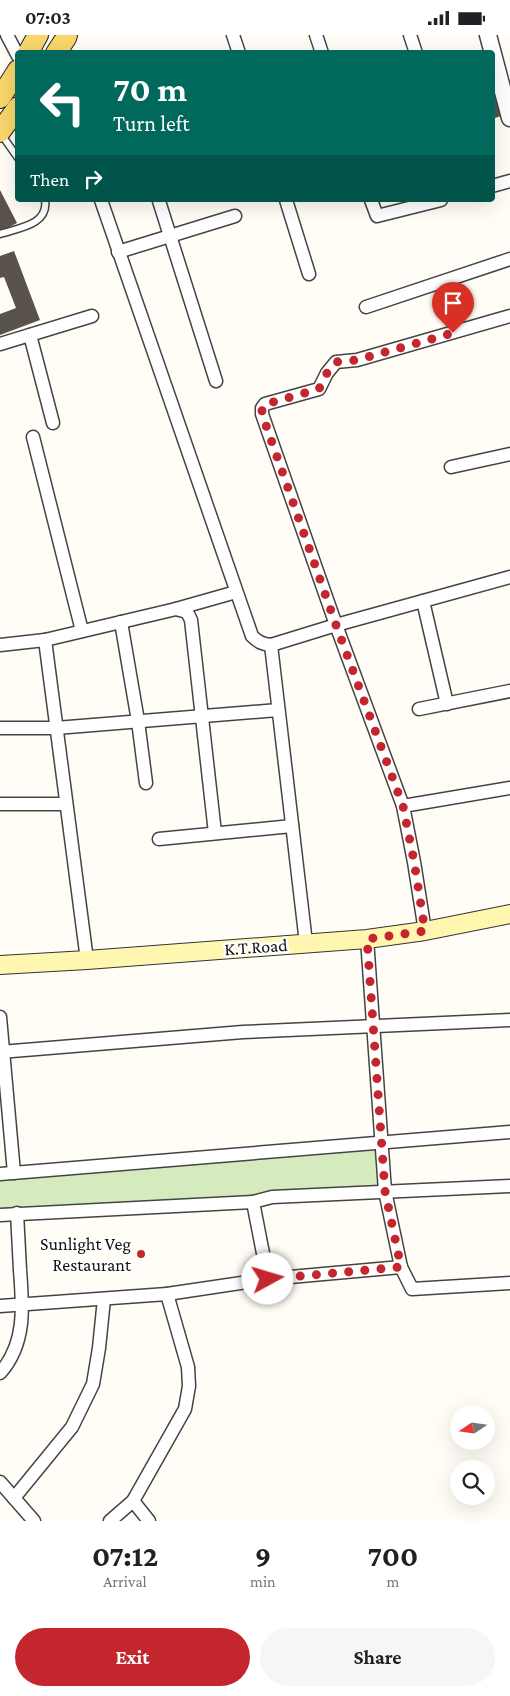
<!DOCTYPE html>
<html lang="en">
<head>
<meta charset="utf-8">
<style>
  body { margin:0; font-family:"Crimson Pro",serif; background:#f6f6f6; color:#202124; height:100vh; display:flex; flex-direction:column; font-size:19px; white-space:nowrap }
  * { box-sizing:border-box; margin:0 }
  p { font-size:16px; color:#757577 }
  .icon { flex:none; width:28px; height:28px; fill:none; stroke:currentColor; stroke-width:2; stroke-linecap:round; stroke-linejoin:round }
  .map { position:relative; height:1486px; overflow:hidden }
  .details { display:flex; flex-direction:column; background:#fff; flex:1 }
  .details>* { flex:none }
  .top-card { position:absolute; left:15px; top:15px; width:480px; height:152px; border-radius:5px; box-shadow:0 5px 20px #0002; background:#00695c; color:#fff; overflow:hidden }
  .needle { width:32px; rotate:257deg }
  .buttons { position:absolute; left:450px; top:1370px; display:grid; gap:10px }
  .buttons a { display:grid; place-items:center; width:45px; height:45px; border-radius:50%; background:#fff; box-shadow:0 5px 20px #0002; font-size:25px }
  .pin { position:absolute; display:grid; place-items:center; width:42px; height:42px; color:#fff; margin:-51px -21px; border-radius:50% 50% 50% 0; rotate:-45deg; box-shadow:0 0 5px #0007 }
  .pin .icon { rotate:45deg }
  .me { position:absolute; width:55px; margin:-28px; rotate:84deg; stroke-linejoin:round; filter:drop-shadow(0 0 4px #0008) }
  .turn { display:flex; align-items:center; gap:18px; height:105px; padding:0 15px; font-size:22px }
  .turn .icon { width:65px; height:65px; stroke-width:2.5 }
  .turn b { display:block; font-size:35px; line-height:42px }
  .then { display:flex; align-items:center; height:48px; padding:0 15px; background:#0003; gap:10px; font-size:19px }
  .eta { display:flex; justify-content:space-evenly; align-items:center; height:85px; text-align:center }
  .eta b { font-size:30px; font-weight:700; line-height:35px }
  .primary-button { display:flex; gap:10px; margin-top:auto; padding:10px 15px }
  .primary-button a { flex:1; height:58px; border-radius:30px; background:#c4262e; color:#fff; font-size:20px; font-weight:700; line-height:58px; text-align:center }
  .primary-button a+a { background:#f6f6f6; color:#202124 }
  .status { display:flex; justify-content:space-between; align-items:center; height:35px; padding:0 25px; background:#fff; direction:ltr }
  .status svg { height:14px; fill:currentColor }
  .map>svg:first-child { display:block }
</style>
</head>
<body>
<div class="status"><b>07:03</b><svg viewBox="0 0 49 12"><path d="M0 12V9h3v3zM5 12V6h3v6zM10 12V3h3v9zM15 12V0h3v12zM26 1h20v11H26zM47 4h2v5h-2z"/></svg></div>
<div class="map">
<svg width="510" height="1486" viewBox="0 0 510 1486">
  <rect width="100%" height="100%" fill="#fffdf5"/>
  <!-- park -->
  <path fill="#d5ebbd" d="M382,1108L385,1159L0,1175V1139Z"/>
  <!-- building -->
  <g fill="#5a524d">
    <path d="M510,56V78L492,84V61Z"/>
    <path d="M0,155L17,188L0,197Z"/>
    <path d="M14,216L40,285L0,300V279L16,273L4,242L0,243V221Z"/>
  </g>
  <g fill="none" stroke-linecap="round" stroke-linejoin="round">
    <defs>
      <g id="service">
        <path d="M1,99L18,123"/>
        <path d="M0,199C18,193 49,190 45,165"/>
      </g>
      <g id="minor">
        <path d="M7,0L18,21"/>
        <path d="M233,0L239,18"/>
        <path d="M316,0L322,18"/>
        <path d="M410,0L416,18"/>
        <path d="M492,151L510,146"/>
        <path d="M101,165L252,601C258,607 262,609 271,610L336,590L510,542"/>
        <path d="M286,165L309,239"/>
        <path d="M371,165L377,181L441,165"/>
        <path d="M159,166L216,346"/>
        <path d="M118,217L235,181"/>
        <path d="M366,272L510,224"/>
        <path d="M30,300L53,388"/>
        <path d="M0,309L92,281"/>
        <path d="M33,402L82,596"/>
        <path d="M451,432L510,419"/>
        <path d="M423,566L447,669"/>
        <path d="M176,574L236,557"/>
        <path d="M121,587L138,686L146,748"/>
        <path d="M45,605L87,925"/>
        <path d="M0,610L45,605L176,574L187,577L191,585L215,798"/>
        <path d="M271,610L306,908"/>
        <path d="M419,674L510,656"/>
        <path d="M0,693H56L278,675"/>
        <path d="M0,769H66"/>
        <path d="M403,771L510,753"/>
        <path d="M159,804L292,791"/>
        <path d="M425,896L414,827L403,771L336,590L262,379V373L265,369L319,354L327,338L336,327L357,325L510,281"/>
        <path d="M367,904L385,1156L401,1232"/>
        <path d="M0,982L14,1138"/>
        <path d="M0,1017L243,997L510,985"/>
        <path d="M0,1139L510,1097"/>
        <path d="M0,1180L253,1167"/>
        <path d="M268,1244L253,1167L272,1162L510,1151"/>
        <path d="M0,1271L167,1259"/>
        <path d="M0,1338C26,1309 23,1272 20,1235C19,1216 18,1197 17,1178"/>
        <path d="M0,1447L34,1486"/>
        <path d="M14,1463L72,1392L93,1349L99,1313L104,1264"/>
        <path d="M133,1466L149,1486"/>
        <path d="M110,1486L133,1466L185,1374L189,1351L188,1332L167,1259L268,1244L401,1232L412,1254L510,1248"/>
      </g>
      <path id="tertiary" d="M488,0L510,83"/>
      <path id="secondary" d="M0,930L87,925L367,904L425,896L510,879"/>
      <g id="primary">
        <path d="M28,18L38,0"/>
        <path d="M56,18L66,3L67,0"/>
        <path d="M0,63L18,35"/>
        <path d="M0,97L18,72"/>
      </g>
    </defs>
    <!-- service casing -->
    <use href="#service" stroke="#444" stroke-width="9"/>
    <!-- minor casing -->
    <use href="#minor" stroke="#444" stroke-width="15"/>
    <!-- tertiary casing -->
    <use href="#tertiary" stroke="#444" stroke-width="19"/>
    <!-- secondary casing -->
    <use href="#secondary" stroke="#333" stroke-width="20"/>
    <!-- primary casing -->
    <use href="#primary" stroke="#222" stroke-width="22"/>
    <!-- service -->
    <use href="#service" stroke="#fff" stroke-width="6"/>
    <!-- minor -->
    <use href="#minor" stroke="#fff" stroke-width="12"/>
    <!-- tertiary -->
    <use href="#tertiary" stroke="#fff" stroke-width="16"/>
    <!-- secondary -->
    <use href="#secondary" stroke="#fff6b0" stroke-width="18"/>
    <!-- primary -->
    <use href="#primary" stroke="#f9d66b" stroke-width="20"/>
  </g>
  <g fill="none" stroke-linecap="round" stroke-linejoin="round">
    <!-- route -->
    <path stroke="#c4262e" stroke-width="9" stroke-dasharray="0 16.2" d="M268,1244L401,1232L385,1156L367,904L425,896L414,826L403,771L336,590L262,379V373L266,369L319,354L327,338L336,327L357,325L453,298"/>
  </g>
  <!-- markers -->
  <circle fill="#c4262e" stroke="#fff" stroke-width="2" cx="141" cy="1219" r="5"/>
  <g text-anchor="middle" stroke-width="5" stroke-linejoin="round" paint-order="stroke">
    <!-- street labels -->
    <g font-size="18" fill="#111" stroke="#fff">
      <text transform="translate(256 912) rotate(-4)" y="6">K.T.Road</text>
    </g>
    <!-- poi labels -->
    <g font-size="18" fill="#111" stroke="#fff" text-anchor="end">
      <text x="131" y="1215">Sunlight Veg<tspan x="131" dy="21">Restaurant</tspan></text>
    </g>
  </g>
</svg>
<div class="buttons">
<a><svg class="needle" viewBox="-14 -14 28 28"><path d="M0-13l5 13h-10z" fill="#e53935"/><path d="M0 13l5-13h-10z" fill="#757577"/></svg></a>
<a><svg class="icon" aria-label="search" viewBox="0 0 24 24"><circle cx="10" cy="10" r="6"/><path d="M15 15l6 6"/></svg></a>
</div>
<div class="pin" style="left:453px;top:298px;background:#d93025"><svg class="icon" aria-label="arrive" viewBox="0 0 24 24"><path d="M6 21V4h12l-3 4 3 4H6"/></svg></div>
<svg class="me" style="left:268px;top:1244px" viewBox="-20 -20 40 40"><circle r="19" fill="#fff"/><path d="M0-13L10 11 0 6-10 11z" fill="#c4262e"/></svg>
<div class="top-card">
<div class="turn"><svg class="icon" aria-label="left" viewBox="0 0 24 24"><path d="M17 20v-9H6M10 6l-5 5 5 5"/></svg><div><b>70 m</b>Turn left</div></div>
<div class="then">Then<svg class="icon" aria-label="right" viewBox="0 0 24 24"><path d="M7 20v-9h11M14 6l5 5-5 5"/></svg></div>
</div>
</div>
<section class="details">
<div class="eta">
<div><b>07:12</b><p>Arrival</p></div>
<div><b>9</b><p>min</p></div>
<div><b>700</b><p>m</p></div>
</div>
<div class="primary-button"><a>Exit</a><a>Share</a></div>
</section>
</body>
</html>
